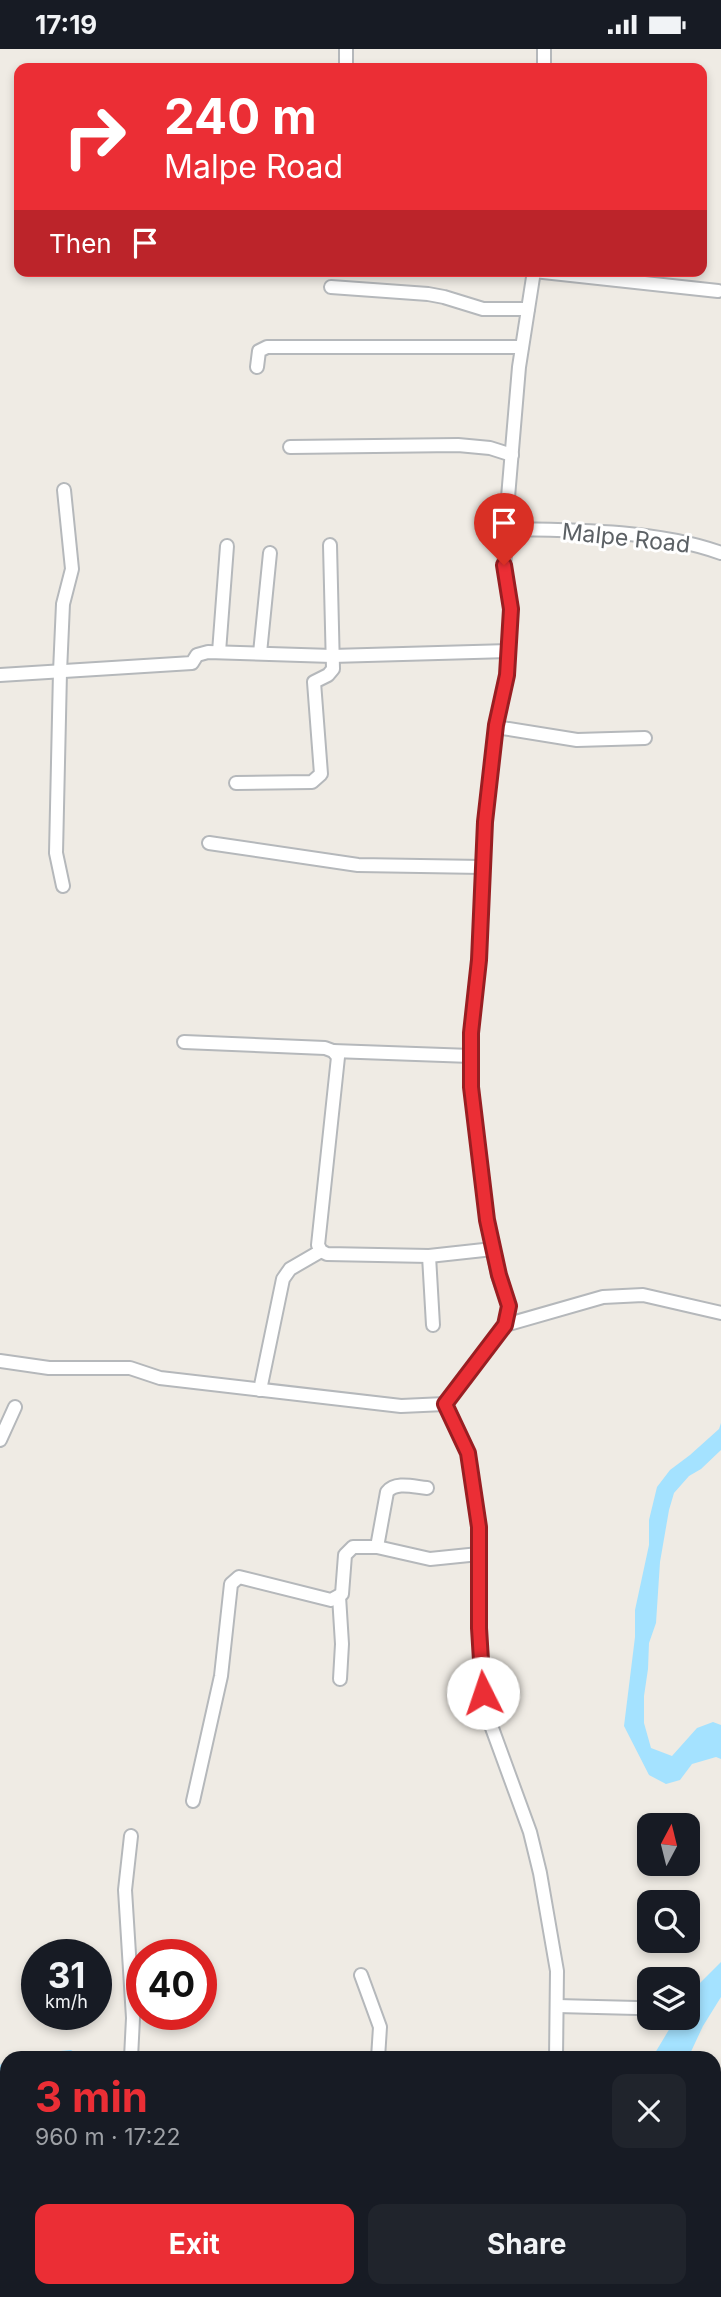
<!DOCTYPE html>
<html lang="en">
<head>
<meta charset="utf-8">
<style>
  body { margin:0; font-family:Inter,sans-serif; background:#20242c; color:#f1f3f6; height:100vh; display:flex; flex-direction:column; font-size:26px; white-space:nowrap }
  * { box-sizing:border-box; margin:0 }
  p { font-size:23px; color:#9ea1a6 }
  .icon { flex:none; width:38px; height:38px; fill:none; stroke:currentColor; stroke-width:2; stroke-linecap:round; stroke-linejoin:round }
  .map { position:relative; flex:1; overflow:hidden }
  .details { position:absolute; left:0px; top:2002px; width:721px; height:247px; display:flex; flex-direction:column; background:#171b24; border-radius:21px 21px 0 0; box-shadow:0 4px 10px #0003 }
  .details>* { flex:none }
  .guide { position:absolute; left:14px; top:14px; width:693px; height:214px; border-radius:14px; box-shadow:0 4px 10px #0003; background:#eb2e35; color:#fff; overflow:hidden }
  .needle { width:46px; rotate:7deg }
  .buttons { position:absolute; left:637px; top:1764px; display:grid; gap:14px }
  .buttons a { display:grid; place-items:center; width:63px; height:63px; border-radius:14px; background:#171b24; box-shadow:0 4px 10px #0003; font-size:35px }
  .speed { position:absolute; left:21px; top:1890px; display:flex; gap:14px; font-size:35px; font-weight:700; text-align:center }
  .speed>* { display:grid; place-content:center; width:91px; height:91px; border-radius:50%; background:#171b24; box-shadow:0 4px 10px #0003; line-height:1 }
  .speed small { font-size:18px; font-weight:400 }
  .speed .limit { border:10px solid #d22; background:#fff; color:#111 }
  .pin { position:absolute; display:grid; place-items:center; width:60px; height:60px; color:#fff; margin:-72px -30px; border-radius:50% 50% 50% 0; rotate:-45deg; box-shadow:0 0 7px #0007 }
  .pin .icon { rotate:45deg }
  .me { position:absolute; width:77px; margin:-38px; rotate:356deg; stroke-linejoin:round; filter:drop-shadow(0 0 5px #0008) }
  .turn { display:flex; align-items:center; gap:24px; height:147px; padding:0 35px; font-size:32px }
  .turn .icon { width:91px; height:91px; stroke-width:2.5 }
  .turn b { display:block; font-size:49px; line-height:60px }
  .then { display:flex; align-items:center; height:66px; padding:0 35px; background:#0003; gap:14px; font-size:26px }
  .round { display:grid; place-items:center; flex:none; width:74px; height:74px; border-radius:14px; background:#20242c }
  .summary { display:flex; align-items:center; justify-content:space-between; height:119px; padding:0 35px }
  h1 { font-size:42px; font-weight:700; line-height:52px; color:#eb2e35 }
  .action { display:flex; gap:14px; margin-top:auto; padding:14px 35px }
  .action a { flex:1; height:80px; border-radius:14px; background:#eb2e35; color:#fff; font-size:28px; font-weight:700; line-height:80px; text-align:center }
  .action a+a { background:#20242c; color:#f1f3f6 }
  .status { display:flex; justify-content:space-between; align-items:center; height:49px; padding:0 35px; background:#171b24; direction:ltr }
  .status svg { height:19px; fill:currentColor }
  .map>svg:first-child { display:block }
</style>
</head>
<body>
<div class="status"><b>17:19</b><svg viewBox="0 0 49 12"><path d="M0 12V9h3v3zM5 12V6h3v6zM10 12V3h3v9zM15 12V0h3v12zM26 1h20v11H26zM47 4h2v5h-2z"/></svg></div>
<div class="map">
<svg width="721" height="2248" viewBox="0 0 721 2248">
  <rect width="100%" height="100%" fill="#efebe4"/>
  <!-- water -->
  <g fill="#a4e2ff">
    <path d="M721,1374V1401L701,1420L689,1427L674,1444L669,1461L660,1513L656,1574L649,1594L648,1620L644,1647V1674L651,1699L672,1707L697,1679L713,1673L721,1676V1710L716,1708L692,1715L680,1731L666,1735L649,1726L624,1677L635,1588V1561L649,1496V1471L657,1438L670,1421L690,1406L719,1380Z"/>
    <path d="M721,1913V1948L703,1977L688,2009H652L676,1969H688V1946Z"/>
    <path d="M71,2001L83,2009H14L20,2006Z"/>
    <path d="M7,2012V2072H0V2016Z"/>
    <path d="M714,2089L721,2091V2122L714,2119Z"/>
    <path d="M147,2242H251L259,2248H154Z"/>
  </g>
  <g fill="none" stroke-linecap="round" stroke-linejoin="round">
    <defs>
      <g id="minor">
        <path d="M544,0V19"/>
        <path d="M346,19V0"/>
        <path d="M534,222L718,242"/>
        <path d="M331,238L428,245L444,248L483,260H528"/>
        <path d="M257,318L259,302L267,298H522"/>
        <path d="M290,398L458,396L490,399L512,406"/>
        <path d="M508,480L506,472L519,318L534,222"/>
        <path d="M219,603L227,497"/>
        <path d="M260,604L270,504"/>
        <path d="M0,626L192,614L197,606L208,603L332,607L509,602"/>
        <path d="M496,678L577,691L645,689"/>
        <path d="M236,734L312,733L321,725L314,633L328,626L333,620L330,496"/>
        <path d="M209,794L358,816L483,818"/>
        <path d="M63,837L56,804L60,623L63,555L72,520L64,441"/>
        <path d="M184,993L325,999L333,1002L338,1008L318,1196L321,1202L327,1205L429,1207L493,1200"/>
        <path d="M333,1002L471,1007"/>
        <path d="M429,1207L433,1276"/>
        <path d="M505,1276L603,1248L643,1246L721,1264"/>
        <path d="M0,1312L49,1319H130L160,1329L401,1357L445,1355"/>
        <path d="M260,1341L283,1230L290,1220L321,1202"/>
        <path d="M445,1355L505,1276L509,1257L498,1226L487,1171L471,1038V984L479,911L485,773L496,676L507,626L511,560L504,516L508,480C575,481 658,481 721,504"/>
        <path d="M445,1355L468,1404L479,1478V1579L483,1644L492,1679L530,1783L540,1824L557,1922L556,2009"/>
        <path d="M0,1391L15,1358"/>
        <path d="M377,1498L387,1443C396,1432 414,1438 427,1439"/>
        <path d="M339,1547L342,1595L340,1630"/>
        <path d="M193,1752L221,1627L231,1535L239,1528L331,1551L342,1545L345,1506L353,1498H377L430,1510L479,1505"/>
        <path d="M131,1787L125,1841L133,1969L131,2009"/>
        <path d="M361,1926L380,1978L378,2009"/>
        <path d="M557,1957L637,1959"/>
        <path d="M714,2151L721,2153"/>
        <path d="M617,2242L618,2248"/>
      </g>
    </defs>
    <!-- minor casing -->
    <use href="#minor" stroke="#b5b8bb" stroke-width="16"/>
    <!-- minor -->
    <use href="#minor" stroke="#fff" stroke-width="12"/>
  </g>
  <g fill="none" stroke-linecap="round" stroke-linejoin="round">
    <defs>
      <path id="route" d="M483,1644L479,1579V1478L468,1404L445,1355L505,1276L509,1257L499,1226L487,1171L471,1038V984L479,911L485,773L496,676L507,626L511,560L504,516"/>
    </defs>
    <!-- route casing -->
    <use href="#route" stroke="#991e22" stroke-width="18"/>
    <!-- route -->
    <use href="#route" stroke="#eb2e35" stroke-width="12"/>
  </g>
  <g text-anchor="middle" stroke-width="6" stroke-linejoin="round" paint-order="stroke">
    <!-- street labels -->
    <g font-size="23" fill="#5c6165" stroke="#fff">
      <text transform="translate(626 489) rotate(6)" y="8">Malpe Road</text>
    </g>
  </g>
</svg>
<div class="buttons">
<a><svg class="needle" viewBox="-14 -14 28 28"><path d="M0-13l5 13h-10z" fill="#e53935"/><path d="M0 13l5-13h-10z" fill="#9ea1a6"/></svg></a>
<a><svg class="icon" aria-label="search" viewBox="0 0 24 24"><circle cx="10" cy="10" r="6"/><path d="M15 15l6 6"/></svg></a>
<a><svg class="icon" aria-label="layers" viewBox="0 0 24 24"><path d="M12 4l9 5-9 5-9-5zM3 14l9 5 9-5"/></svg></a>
</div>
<div class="speed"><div>31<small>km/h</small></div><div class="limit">40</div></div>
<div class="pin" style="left:504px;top:516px;background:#d93025"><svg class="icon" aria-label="arrive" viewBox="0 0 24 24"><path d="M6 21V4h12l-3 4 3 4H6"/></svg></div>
<svg class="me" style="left:483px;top:1644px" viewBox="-20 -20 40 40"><circle r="19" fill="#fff"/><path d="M0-13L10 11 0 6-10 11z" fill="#eb2e35"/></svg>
<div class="guide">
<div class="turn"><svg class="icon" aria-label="right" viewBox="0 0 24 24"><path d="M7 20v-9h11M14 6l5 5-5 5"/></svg><div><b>240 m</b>Malpe Road</div></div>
<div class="then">Then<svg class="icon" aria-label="arrive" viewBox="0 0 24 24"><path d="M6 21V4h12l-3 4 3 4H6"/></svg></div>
</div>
<section class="details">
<div class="summary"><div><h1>3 min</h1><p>960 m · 17:22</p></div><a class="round"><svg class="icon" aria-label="close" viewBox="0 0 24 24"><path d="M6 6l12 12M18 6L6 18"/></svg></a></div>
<div class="action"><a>Exit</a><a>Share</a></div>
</section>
</div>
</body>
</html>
